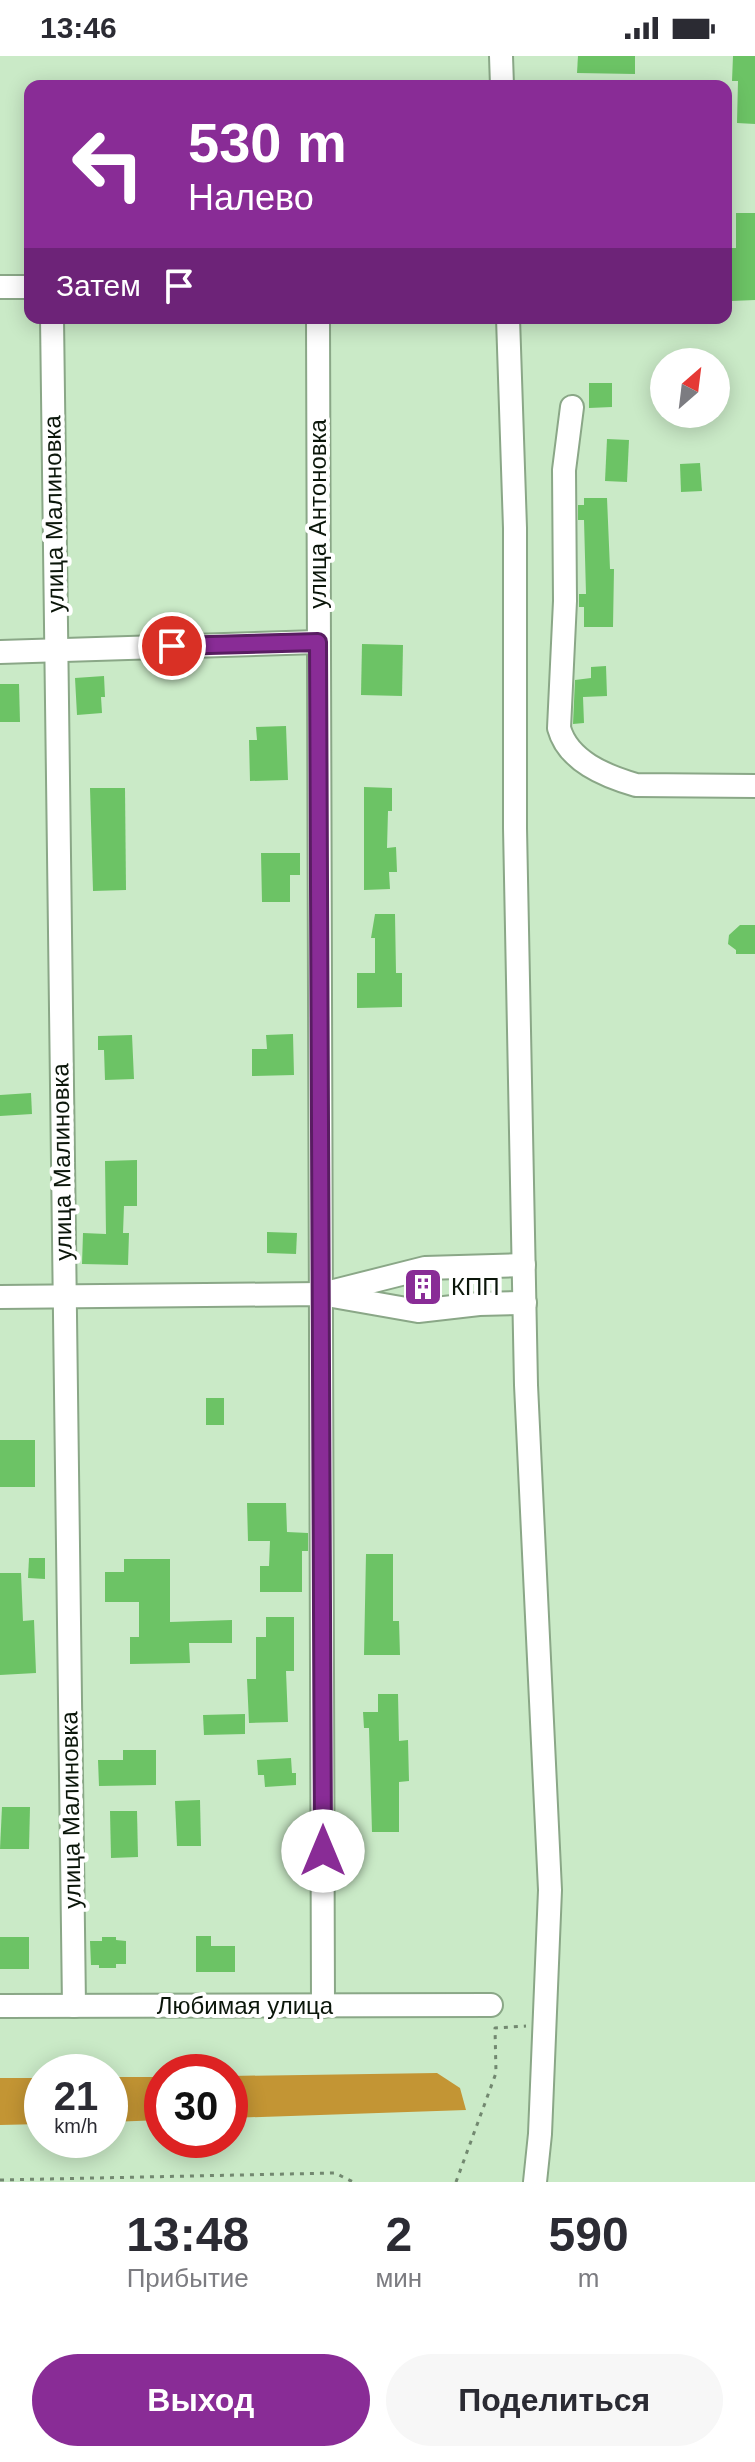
<!DOCTYPE html>
<html lang="ru">
<head>
<meta charset="utf-8">
<style>
  body { margin:0; font-family:Helvetica,sans-serif; background:#f7f7f7; color:#2b2b33; height:100vh; display:flex; flex-direction:column; font-size:30px; white-space:nowrap }
  * { box-sizing:border-box; margin:0 }
  p { font-size:26px; color:#7c7c81 }
  .icon { flex:none; width:44px; height:44px; fill:none; stroke:currentColor; stroke-width:2; stroke-linecap:round; stroke-linejoin:round }
  .map { position:relative; height:2126px; overflow:hidden }
  .details { display:flex; flex-direction:column; background:#fff; flex:1 }
  .details>* { flex:none }
  .guide { position:absolute; left:24px; top:24px; width:708px; height:244px; border-radius:16px; box-shadow:0 4px 20px #0003; background:#892c96; color:#fff; overflow:hidden }
  .needle { width:52px; rotate:28deg }
  .tools { position:absolute; left:650px; top:292px; display:grid; gap:16px }
  .tools a { display:grid; place-items:center; width:80px; height:80px; border-radius:50%; background:#fff; box-shadow:0 4px 20px #0003; font-size:40px }
  .speed { position:absolute; left:24px; top:1998px; display:flex; gap:16px; font-size:40px; font-weight:700; text-align:center }
  .speed>* { display:grid; place-content:center; width:104px; height:104px; border-radius:50%; background:#fff; box-shadow:0 4px 20px #0003; line-height:1 }
  .speed small { font-size:20px; font-weight:400 }
  .speed .limit { border:12px solid #d22; background:#fff; color:#111 }
  .pin { position:absolute; display:grid; place-items:center; width:68px; height:68px; color:#fff; margin:-34px; border:4px solid #fff; border-radius:50%; box-shadow:0 2px 8px #0007 }
  .me { position:absolute; width:88px; margin:-44px; rotate:0deg; stroke-linejoin:round; filter:drop-shadow(0 0 6px #0008) }
  .turn { display:flex; align-items:center; gap:28px; height:168px; padding:0 32px; font-size:36px }
  .turn .icon { width:104px; height:104px; stroke-width:2.5 }
  .turn b { display:block; font-size:56px; line-height:68px }
  .then { display:flex; align-items:center; height:76px; padding:0 32px; background:#0003; gap:16px; font-size:30px }
  .eta { display:flex; justify-content:space-evenly; align-items:center; height:136px; text-align:center }
  .eta b { font-size:48px; font-weight:800; line-height:56px }
  .cta { display:flex; gap:16px; margin-top:auto; padding:16px 32px }
  .cta a { flex:1; height:92px; border-radius:48px; background:#892c96; color:#fff; font-size:32px; font-weight:800; line-height:92px; text-align:center }
  .cta a+a { background:#f7f7f7; color:#2b2b33 }
  .status { display:flex; justify-content:space-between; align-items:center; height:56px; padding:0 40px; background:#fff; direction:ltr }
  .status svg { height:22px; fill:currentColor }
  .map>svg:first-child { display:block }
</style>
</head>
<body>
<div class="status"><b>13:46</b><svg viewBox="0 0 49 12"><path d="M0 12V9h3v3zM5 12V6h3v6zM10 12V3h3v9zM15 12V0h3v12zM26 1h20v11H26zM47 4h2v5h-2z"/></svg></div>
<div class="map">
<svg width="755" height="2126" viewBox="0 0 755 2126">
  <rect width="100%" height="100%" fill="#caeac7"/>
  <!-- forest -->
  <g fill="#c39534">
    <path d="M437,2017L460,2032L466,2054L230,2062V2020Z"/>
    <path d="M110,2021H162V2064L110,2066Z"/>
    <path d="M0,2022H42V2068L0,2069Z"/>
  </g>
  <!-- building -->
  <g fill="#6cc365">
    <path d="M578,0H635V18L577,17Z"/>
    <path d="M733,0H755V68L737,67L738,25H732Z"/>
    <path d="M736,157H755V244L731,245L732,192H736Z"/>
    <path d="M589,327H612V351L589,352Z"/>
    <path d="M607,383L629,384L627,426L605,425Z"/>
    <path d="M700,407L702,435L681,436L680,408Z"/>
    <path d="M584,442H607L610,513H614L613,571H584V551H579V538H586L584,464H578V449H584Z"/>
    <path d="M362,588L403,589L402,640L361,639Z"/>
    <path d="M606,610L607,640L583,641L584,667L573,668L575,624L591,622V611Z"/>
    <path d="M104,620L105,641H101L102,657L77,659L75,622Z"/>
    <path d="M0,628H19L20,666H0Z"/>
    <path d="M286,670L288,724L250,725L249,684H257L256,671Z"/>
    <path d="M364,731L392,732V755H388L387,792L396,791L397,816H389L390,833L364,834Z"/>
    <path d="M90,732H125L126,834L93,835Z"/>
    <path d="M261,797H300V819H290V846H262Z"/>
    <path d="M375,858H395L396,917H402V951L357,952V917H375V882H371Z"/>
    <path d="M740,869H755V898H736V894L728,888L729,879Z"/>
    <path d="M293,978L294,1019L252,1020V993H267L266,979Z"/>
    <path d="M132,979L134,1023L105,1024L104,994H98V980Z"/>
    <path d="M31,1037L32,1058L0,1060V1039Z"/>
    <path d="M137,1104V1150H124L123,1177H129L128,1209L82,1208L83,1177L106,1178L105,1105Z"/>
    <path d="M267,1176L297,1177L296,1198L267,1197Z"/>
    <rect x="206" y="1342" width="18" height="27"/>
    <rect x="0" y="1384" width="35" height="47"/>
    <path d="M247,1447H286L287,1476L308,1477V1495H302V1536H260V1510H269L270,1485H248Z"/>
    <path d="M366,1498H393V1565H399L400,1599H364Z"/>
    <path d="M29,1502H45V1523L28,1522Z"/>
    <path d="M124,1503H170V1566L232,1564V1587H189L190,1607L130,1608V1581H139V1546H105V1516H124Z"/>
    <path d="M0,1517H21L23,1565L34,1564L36,1617L0,1619Z"/>
    <path d="M266,1561H294V1615H286L288,1666L249,1667L247,1623H256V1581H266Z"/>
    <path d="M378,1638H398L399,1685L408,1684L409,1725L399,1726V1776H372L369,1672H364L363,1656H378Z"/>
    <path d="M245,1658V1678L204,1679L203,1659Z"/>
    <path d="M123,1694H156V1729L99,1730L98,1704H123Z"/>
    <path d="M291,1702L292,1717H296V1729L265,1731L264,1719H258L257,1704Z"/>
    <path d="M200,1744L201,1790H177L175,1745Z"/>
    <path d="M2,1751H30L29,1793H0Z"/>
    <path d="M110,1755H137L138,1801L111,1802Z"/>
    <path d="M196,1880H211V1890H235V1916H196Z"/>
    <rect x="0" y="1881" width="29" height="32"/>
    <path d="M102,1881H116V1884L126,1885V1908H116V1912H99V1909H91L90,1885H102Z"/>
  </g>
  <g fill="none" stroke-linecap="round" stroke-linejoin="round">
    <defs>
      <g id="minor">
        <path d="M501,0L502,30"/>
        <path d="M0,231H30"/>
        <path d="M52,262L74,1950"/>
        <path d="M318,262L323,1950"/>
        <path d="M508,262L515,472V772L526,1329L550,1834L540,2078L535,2126"/>
        <path d="M572,351L564,414L565,545L559,672C568,705 605,720 636,729L755,730"/>
        <path d="M0,596L318,586"/>
        <path d="M330,1236L425,1212L524,1209"/>
        <path d="M0,1241L321,1238L418,1255L479,1248L525,1247"/>
        <path d="M0,1950L491,1949"/>
      </g>
    </defs>
    <!-- minor casing -->
    <use href="#minor" stroke="#8aa787" stroke-width="26"/>
    <!-- path -->
    <g stroke="#728870" stroke-width="3" stroke-dasharray="4 6" stroke-linecap="butt">
      <path d="M0,2124L335,2117L353,2126"/>
      <path d="M456,2126L496,2017L495,1972L526,1970"/>
    </g>
    <!-- minor -->
    <use href="#minor" stroke="#fff" stroke-width="22"/>
  </g>
  <g fill="none" stroke-linecap="round" stroke-linejoin="round">
    <defs>
      <path id="route" d="M172,590L318,586L323,1795"/>
    </defs>
    <!-- route casing -->
    <use href="#route" stroke="#591d62" stroke-width="20"/>
    <!-- route -->
    <use href="#route" stroke="#892c96" stroke-width="14"/>
  </g>
  <!-- icons -->
  <defs>
    <symbol id="building-square" viewBox="-11 -11 22 22"><rect x="-9" y="-9" width="18" height="18" rx="4" fill="#892c96" stroke="#fff"/><path d="M-4-6H4V6H1V3H-1V6H-4ZM-2.5-4.3h1.7v1.8h-1.7ZM.8-4.3h1.7v1.8H.8ZM-2.5-1h1.7V.8h-1.7ZM.8-1h1.7V.8H.8Z" fill="#fff"/></symbol>
  </defs>
  <g fill-rule="evenodd">
    <use href="#building-square" x="401" y="1209" width="44" height="44"/>
  </g>
  <g text-anchor="middle" stroke-width="8" stroke-linejoin="round" paint-order="stroke">
    <!-- street labels -->
    <g font-size="24" fill="#0b160a" stroke="#fff">
      <text transform="translate(54 458) rotate(-91)" y="8">улица Малиновка</text>
      <text transform="translate(318 458) rotate(-90)" y="8">улица Антоновка</text>
      <text transform="translate(62 1106) rotate(-91)" y="8">улица Малиновка</text>
      <text transform="translate(71 1754) rotate(-91)" y="8">улица Малиновка</text>
      <text x="245" y="1958">Любимая улица</text>
    </g>
    <!-- poi labels -->
    <g font-size="24" fill="#0b160a" stroke="#fff" text-anchor="start">
      <text x="451" y="1239">КПП</text>
    </g>
  </g>
</svg>
<div class="tools">
<a><svg class="needle" viewBox="-14 -14 28 28"><path d="M0-13l5 13h-10z" fill="#e53935"/><path d="M0 13l5-13h-10z" fill="#7c7c81"/></svg></a>
</div>
<div class="speed"><div>21<small>km/h</small></div><div class="limit">30</div></div>
<div class="pin" style="left:172px;top:590px;background:#d93025"><svg class="icon" aria-label="arrive" viewBox="0 0 24 24"><path d="M6 21V4h12l-3 4 3 4H6"/></svg></div>
<svg class="me" style="left:323px;top:1795px" viewBox="-20 -20 40 40"><circle r="19" fill="#fff"/><path d="M0-13L10 11 0 6-10 11z" fill="#892c96"/></svg>
<div class="guide">
<div class="turn"><svg class="icon" aria-label="left" viewBox="0 0 24 24"><path d="M17 20v-9H6M10 6l-5 5 5 5"/></svg><div><b>530 m</b>Налево</div></div>
<div class="then">Затем<svg class="icon" aria-label="arrive" viewBox="0 0 24 24"><path d="M6 21V4h12l-3 4 3 4H6"/></svg></div>
</div>
</div>
<section class="details">
<div class="eta">
<div><b>13:48</b><p>Прибытие</p></div>
<div><b>2</b><p>мин</p></div>
<div><b>590</b><p>m</p></div>
</div>
<div class="cta"><a>Выход</a><a>Поделиться</a></div>
</section>
</body>
</html>
